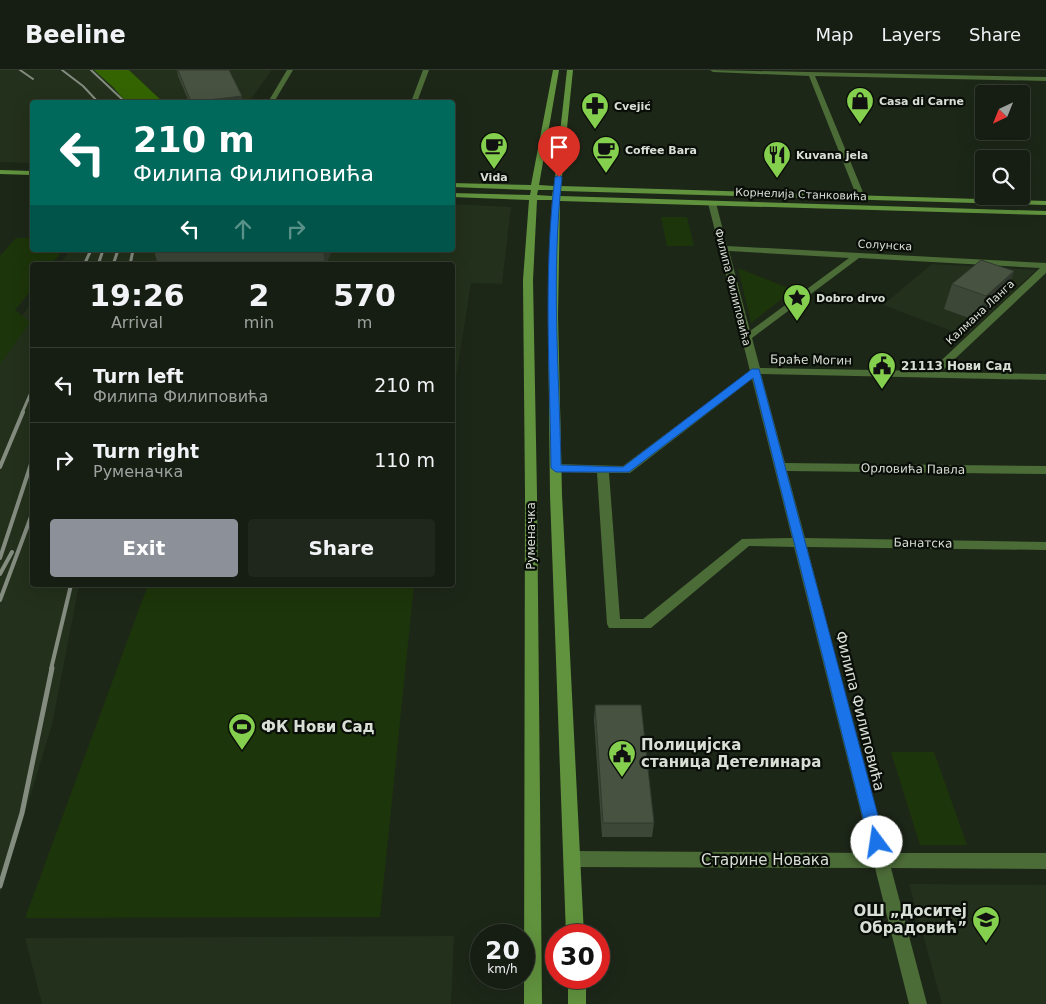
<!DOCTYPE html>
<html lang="en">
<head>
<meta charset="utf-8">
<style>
  body { margin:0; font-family:"DejaVu Sans",sans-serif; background:#1f261b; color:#f1f3f6; height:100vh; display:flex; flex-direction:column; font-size:19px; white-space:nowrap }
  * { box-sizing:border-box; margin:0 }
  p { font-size:16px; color:#9ea29f }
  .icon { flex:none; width:28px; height:28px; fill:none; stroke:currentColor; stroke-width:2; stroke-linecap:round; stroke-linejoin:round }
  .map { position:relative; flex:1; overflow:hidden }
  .sheet { position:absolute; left:30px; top:192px; width:425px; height:325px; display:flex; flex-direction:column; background:#161d12; border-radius:5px; box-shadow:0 5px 20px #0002,0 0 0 1px #353b32 }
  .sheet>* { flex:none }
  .hud { position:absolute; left:30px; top:30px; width:425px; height:152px; border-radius:5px; box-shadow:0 5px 20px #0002,0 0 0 1px #353b32; background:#00695c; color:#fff; overflow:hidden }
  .needle { width:32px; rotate:223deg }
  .controls { position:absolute; left:975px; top:15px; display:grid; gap:10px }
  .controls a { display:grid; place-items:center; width:55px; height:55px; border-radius:5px; background:#161d12; box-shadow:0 5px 20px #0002,0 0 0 1px #353b32; font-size:25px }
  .speed { position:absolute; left:470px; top:854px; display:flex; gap:10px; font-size:25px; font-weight:700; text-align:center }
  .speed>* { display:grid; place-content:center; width:65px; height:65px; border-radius:50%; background:#161d12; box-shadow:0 5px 20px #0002,0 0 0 1px #353b32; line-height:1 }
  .speed small { font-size:12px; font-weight:400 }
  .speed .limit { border:8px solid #d22; background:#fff; color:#111 }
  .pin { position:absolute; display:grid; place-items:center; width:42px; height:42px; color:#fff; margin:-51px -21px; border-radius:50% 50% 50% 0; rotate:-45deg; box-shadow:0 0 5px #0007 }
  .pin .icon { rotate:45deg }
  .me { position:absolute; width:55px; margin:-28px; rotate:346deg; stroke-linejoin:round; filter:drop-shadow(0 0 4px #0008) }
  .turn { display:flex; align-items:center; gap:18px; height:105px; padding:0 20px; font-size:22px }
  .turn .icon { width:65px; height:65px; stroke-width:2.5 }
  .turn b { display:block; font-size:35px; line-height:42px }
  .lanes { display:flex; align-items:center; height:48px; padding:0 20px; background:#0003; justify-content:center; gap:25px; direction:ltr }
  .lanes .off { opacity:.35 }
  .eta { display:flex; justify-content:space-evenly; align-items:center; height:85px; text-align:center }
  .eta b { font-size:30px; font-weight:700; line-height:35px }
  .button { display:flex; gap:10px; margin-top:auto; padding:10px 20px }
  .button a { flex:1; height:58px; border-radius:5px; background:#8c9099; color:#fff; font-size:20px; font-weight:700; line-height:58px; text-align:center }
  .button a+a { background:#1f261b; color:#f1f3f6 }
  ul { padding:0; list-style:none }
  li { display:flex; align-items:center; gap:15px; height:75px; padding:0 20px; border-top:1px solid #353b32 }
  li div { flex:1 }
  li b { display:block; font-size:19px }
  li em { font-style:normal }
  header { display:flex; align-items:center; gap:30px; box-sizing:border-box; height:70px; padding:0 25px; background:#161d12; border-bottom:1px solid #353b32 }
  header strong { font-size:24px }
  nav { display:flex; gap:28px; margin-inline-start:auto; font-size:18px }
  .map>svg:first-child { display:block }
</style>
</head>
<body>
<header>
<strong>Beeline</strong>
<nav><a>Map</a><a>Layers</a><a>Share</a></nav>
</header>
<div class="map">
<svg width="1046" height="934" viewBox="0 0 1046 934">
  <rect width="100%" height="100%" fill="#1d2718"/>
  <!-- built -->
  <g fill="#23301b">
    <path d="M0,0H94L113,17L126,32H32V93L0,92Z"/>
    <path d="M129,0H272L249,32H163Z"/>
    <path d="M453,134L511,137L502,214L471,213L453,327L452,195H59L70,180H452Z"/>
    <path d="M932,194L1036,200L965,266L883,235Z"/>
    <path d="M32,232V515H79L52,655L0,824V276Z"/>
    <path d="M909,814L1046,815V934H942Z"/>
    <path d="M454,866L451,934H42L25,868Z"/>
  </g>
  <!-- green -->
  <g fill="#1d350a">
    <path d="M661,147H687L694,176H667Z"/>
    <path d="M16,168H32V180H63L51,195H32V219L15,240L30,252L0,294V186Z"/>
    <path d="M738,198L793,220L751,253Z"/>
    <path d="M148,515H414L380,847L25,848Z"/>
    <path d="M891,682H934L967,775H920Z"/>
  </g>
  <!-- forest -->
  <path fill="#346401" d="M94,0H129L163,32H126L113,17Z"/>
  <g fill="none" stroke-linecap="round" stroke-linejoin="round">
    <!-- street -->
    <g fill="#4b6b37" fill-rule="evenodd">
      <path d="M287,0H293L274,32H268Z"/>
      <path d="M423,0H429L417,32H411Z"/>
      <path d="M710,0L1046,7V11L815,6L865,127L861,129L857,127L809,6L713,2Z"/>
      <path d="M709,131L716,133L727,176L1046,193V203L941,302L1046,304V310L761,304L785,393L1046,396V404L787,401L805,468L1046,472V480L807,477L887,783H1046V799L891,798L927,934H909L875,798L573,797L567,794L565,789L567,784L573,781L871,783L794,477L749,476L651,558H609L607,554L597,403L556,402L550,398L556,394L623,396L750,301L708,133ZM729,181L849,188L750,261ZM859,188L1040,198L930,301L760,298L752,268ZM752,309L792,468L742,469L643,549H620L609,403H630Z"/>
    </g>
    <!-- secondary -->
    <g fill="#61933e" fill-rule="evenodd">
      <path d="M553,0H559L539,115L554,116L567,0H573L561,116L1046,131V135L561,121L560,126L1046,141V145L560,131L558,245L562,425L584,865H566L550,425L548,245L552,130H537L533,210L537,425L542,934H524L525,425L523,210L529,130L452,127V123L530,125L531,120L452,117V113L531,115ZM538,120H553L552,126L537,125Z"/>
      <path d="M0,100L32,101V105L0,104Z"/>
      <rect x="568" y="908" width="18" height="26"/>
    </g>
    <!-- rail-far3 -->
    <g stroke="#848c80" stroke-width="2">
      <path d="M20,0L33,9"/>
      <path d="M62,0L83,16L98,32"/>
      <path d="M91,0L125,32"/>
    </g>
    <!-- rail-far2 -->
    <g stroke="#848c80" stroke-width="3">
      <path d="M84,195L91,180"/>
      <path d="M98,195L103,180"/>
      <path d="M113,195L118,180"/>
      <path d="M130,195L133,180"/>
      <path d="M22,343L32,320"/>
    </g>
    <!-- rail-far1 -->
    <g stroke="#848c80" stroke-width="4">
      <path d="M0,397L23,342"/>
      <path d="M0,488L32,391"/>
      <path d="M0,504L12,482"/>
      <path d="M0,530L32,444"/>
      <path d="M51,599L71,515"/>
    </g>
    <!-- rail -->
    <path stroke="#848c80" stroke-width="5" d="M0,816L22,743L52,598"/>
  </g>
  <!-- wall -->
  <g fill="#3d4738">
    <path d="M177,0H229L243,32H189L178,6Z"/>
    <path d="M154,180H332L326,195H258L157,192Z"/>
    <path d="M1014,201L1005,225L977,251L944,239L952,214Z"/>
    <path d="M595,635L654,753L652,767H602L594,650Z"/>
  </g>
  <!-- shaded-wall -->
  <g fill="#32392e">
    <path d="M242,26L243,32H191Z"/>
    <path d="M323,180H332L326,195H325Z"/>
    <path d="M1014,201L1005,225L977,251L986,226Z"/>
  </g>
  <!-- building -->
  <g fill="#475241" stroke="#32392e">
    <path d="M178,0H229L242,26L191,32Z"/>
    <path d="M981,190L1014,201L986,226L952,214Z"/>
    <path d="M595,635H641L654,753H603Z"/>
  </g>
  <!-- route -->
  <path fill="#1a73e8" stroke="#114b97" d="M559,105L562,107C551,202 559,300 561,395L623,397L752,299H759L885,772L882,777L877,779L872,777L869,772L753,308L629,402H556L551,398C550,302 543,203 555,107Z"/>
  <!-- icons -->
  <defs>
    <symbol id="shop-pin" viewBox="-11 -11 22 30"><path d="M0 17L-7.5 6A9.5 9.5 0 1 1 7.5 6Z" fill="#84cf4d" stroke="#0a0e08"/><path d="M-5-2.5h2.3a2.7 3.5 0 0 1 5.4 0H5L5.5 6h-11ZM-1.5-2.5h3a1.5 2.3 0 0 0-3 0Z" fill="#111"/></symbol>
    <symbol id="pharmacy-pin" viewBox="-11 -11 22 30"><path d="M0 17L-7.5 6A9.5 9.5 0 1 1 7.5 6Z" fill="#84cf4d" stroke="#0a0e08"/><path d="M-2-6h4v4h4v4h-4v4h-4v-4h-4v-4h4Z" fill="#111"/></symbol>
    <symbol id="cafe-pin" viewBox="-11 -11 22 30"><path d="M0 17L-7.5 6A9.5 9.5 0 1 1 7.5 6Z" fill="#84cf4d" stroke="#0a0e08"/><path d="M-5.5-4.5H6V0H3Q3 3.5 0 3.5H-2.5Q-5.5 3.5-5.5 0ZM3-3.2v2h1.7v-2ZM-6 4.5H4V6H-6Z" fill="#111"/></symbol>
    <symbol id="restaurant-pin" viewBox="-11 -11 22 30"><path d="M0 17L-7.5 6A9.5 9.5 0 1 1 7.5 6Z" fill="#84cf4d" stroke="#0a0e08"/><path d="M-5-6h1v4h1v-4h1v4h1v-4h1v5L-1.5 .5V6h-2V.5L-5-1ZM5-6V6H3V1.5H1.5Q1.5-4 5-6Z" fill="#111"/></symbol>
    <symbol id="sight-pin" viewBox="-11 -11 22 30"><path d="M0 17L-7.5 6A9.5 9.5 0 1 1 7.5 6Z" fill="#84cf4d" stroke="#0a0e08"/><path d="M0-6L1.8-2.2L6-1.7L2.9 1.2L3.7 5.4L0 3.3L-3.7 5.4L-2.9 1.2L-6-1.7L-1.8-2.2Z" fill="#111"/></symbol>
    <symbol id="civic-pin" viewBox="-11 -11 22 30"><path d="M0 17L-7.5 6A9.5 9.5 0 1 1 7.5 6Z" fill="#84cf4d" stroke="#0a0e08"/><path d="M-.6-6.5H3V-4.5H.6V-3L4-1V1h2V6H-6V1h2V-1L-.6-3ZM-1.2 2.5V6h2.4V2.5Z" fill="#111"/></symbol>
    <symbol id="stadium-pin" viewBox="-11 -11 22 30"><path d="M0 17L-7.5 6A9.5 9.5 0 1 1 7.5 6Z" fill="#84cf4d" stroke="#0a0e08"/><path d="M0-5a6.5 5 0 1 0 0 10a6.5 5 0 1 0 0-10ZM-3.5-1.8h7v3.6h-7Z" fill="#111"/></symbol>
    <symbol id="school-pin" viewBox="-11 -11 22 30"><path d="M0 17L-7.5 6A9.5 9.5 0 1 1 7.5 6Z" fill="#84cf4d" stroke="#0a0e08"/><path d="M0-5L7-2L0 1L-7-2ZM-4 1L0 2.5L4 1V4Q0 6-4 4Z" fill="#111"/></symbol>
  </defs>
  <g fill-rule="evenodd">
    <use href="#shop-pin" x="844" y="15" width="32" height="43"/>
    <use href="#pharmacy-pin" x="579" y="20" width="32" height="43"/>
    <use href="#cafe-pin" x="478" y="60" width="32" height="43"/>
    <use href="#cafe-pin" x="590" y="64" width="32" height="43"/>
    <use href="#restaurant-pin" x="761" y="69" width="32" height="43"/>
    <use href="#sight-pin" x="781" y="212" width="32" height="43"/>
    <use href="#civic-pin" x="866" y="280" width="32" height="43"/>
    <use href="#stadium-pin" x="226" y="641" width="32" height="43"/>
    <use href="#civic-pin" x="606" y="668" width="32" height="43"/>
    <use href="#school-pin" x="970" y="834" width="32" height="43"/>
  </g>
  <g text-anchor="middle" stroke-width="4.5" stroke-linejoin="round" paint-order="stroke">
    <!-- far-poi labels -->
    <g font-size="11" font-weight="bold" fill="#d8dfd5" stroke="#0a0e08" text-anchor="start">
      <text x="879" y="35">Casa di Carne</text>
      <text x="614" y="40">Cvejić</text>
      <text x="625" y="84">Coffee Bara</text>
      <text x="796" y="89">Kuvana jela</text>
      <text x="494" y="111" text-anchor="middle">Vida</text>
      <text x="816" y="232">Dobro drvo</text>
    </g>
    <!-- far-street labels -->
    <g font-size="11" fill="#d8dfd5" stroke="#0a0e08">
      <text transform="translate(801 124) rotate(2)" y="4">Корнелија Станковића</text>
      <text transform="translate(885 175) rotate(3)" y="4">Солунска</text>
      <text transform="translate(733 217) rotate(76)" y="4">Филипа Филиповића</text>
      <text transform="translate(980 242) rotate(-43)" y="4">Калмана Ланга</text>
    </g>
    <!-- street labels -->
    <g font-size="12" fill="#d8dfd5" stroke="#0a0e08">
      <text transform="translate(811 290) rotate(1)" y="4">Браће Могин</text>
      <text transform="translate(913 399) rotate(1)" y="4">Орловића Павла</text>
      <text transform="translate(531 466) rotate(-90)" y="4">Руменачка</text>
      <text transform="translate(923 473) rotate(1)" y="4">Банатска</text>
    </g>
    <!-- poi labels -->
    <g font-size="12" font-weight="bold" fill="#d8dfd5" stroke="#0a0e08" text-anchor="start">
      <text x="901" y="300">21113 Нови Сад</text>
    </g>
    <!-- near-street labels -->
    <g font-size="15" fill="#d8dfd5" stroke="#0a0e08">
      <text transform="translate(860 641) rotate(76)" y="5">Филипа Филиповића</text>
      <text x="765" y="795">Старине Новака</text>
    </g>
    <!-- near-poi labels -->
    <g font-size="15" font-weight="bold" fill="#d8dfd5" stroke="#0a0e08" text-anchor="start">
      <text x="261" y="662">ФК Нови Сад</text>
      <text x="641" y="680">Полицијска<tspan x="641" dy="17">станица Детелинара</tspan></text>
      <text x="967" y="846" text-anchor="end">ОШ „Доситеј<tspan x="967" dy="17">Обрадовић”</tspan></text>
    </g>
  </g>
</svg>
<div class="controls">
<a><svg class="needle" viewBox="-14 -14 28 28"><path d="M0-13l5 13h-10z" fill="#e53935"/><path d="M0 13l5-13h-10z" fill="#9ea29f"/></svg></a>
<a><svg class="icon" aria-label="search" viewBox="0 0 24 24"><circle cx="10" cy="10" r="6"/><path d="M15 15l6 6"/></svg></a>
</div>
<div class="speed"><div>20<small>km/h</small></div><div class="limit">30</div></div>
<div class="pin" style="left:559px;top:107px;background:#d93025"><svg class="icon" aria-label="arrive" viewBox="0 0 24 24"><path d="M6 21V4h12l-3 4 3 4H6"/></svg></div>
<svg class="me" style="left:877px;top:772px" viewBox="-20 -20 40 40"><circle r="19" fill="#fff"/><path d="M0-13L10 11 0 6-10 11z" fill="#1a73e8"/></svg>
<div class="hud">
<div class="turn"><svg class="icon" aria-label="left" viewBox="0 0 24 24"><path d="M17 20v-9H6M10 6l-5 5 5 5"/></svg><div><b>210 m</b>Филипа Филиповића</div></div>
<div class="lanes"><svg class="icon" aria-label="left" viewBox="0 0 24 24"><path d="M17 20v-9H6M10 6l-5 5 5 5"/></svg><svg class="icon off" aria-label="ahead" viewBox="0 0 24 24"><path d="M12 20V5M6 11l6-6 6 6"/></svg><svg class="icon off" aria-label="right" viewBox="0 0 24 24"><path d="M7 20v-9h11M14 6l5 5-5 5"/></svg></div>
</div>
<section class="sheet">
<div class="eta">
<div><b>19:26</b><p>Arrival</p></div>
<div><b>2</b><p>min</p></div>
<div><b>570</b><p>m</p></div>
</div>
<ul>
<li><svg class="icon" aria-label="left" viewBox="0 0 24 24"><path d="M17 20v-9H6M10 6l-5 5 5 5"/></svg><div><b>Turn left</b><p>Филипа Филиповића</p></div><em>210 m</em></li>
<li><svg class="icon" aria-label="right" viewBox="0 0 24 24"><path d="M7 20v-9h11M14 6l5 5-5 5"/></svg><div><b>Turn right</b><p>Руменачка</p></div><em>110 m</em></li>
</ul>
<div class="button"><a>Exit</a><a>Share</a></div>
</section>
</div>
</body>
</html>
